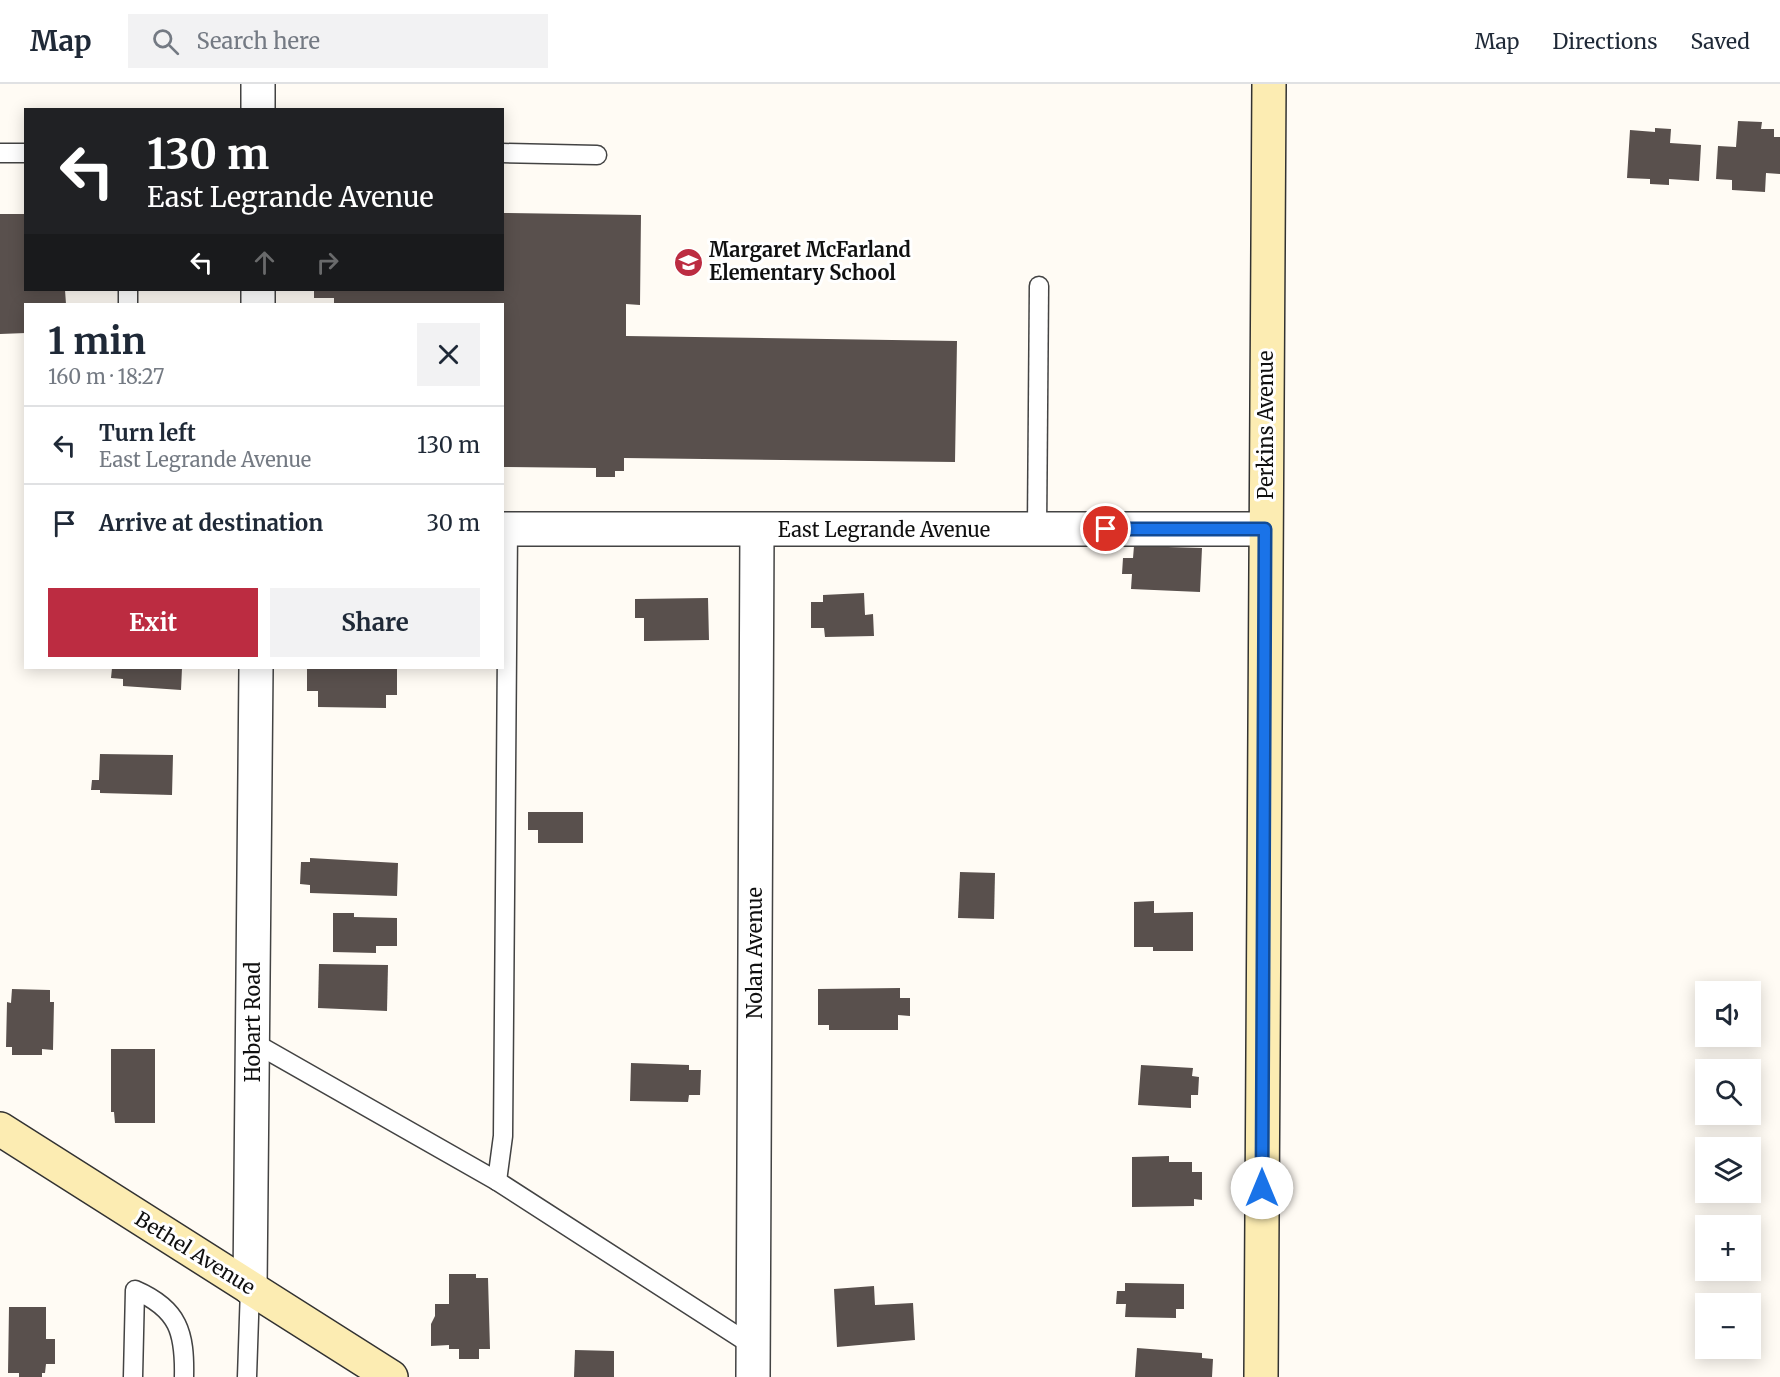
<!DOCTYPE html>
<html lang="en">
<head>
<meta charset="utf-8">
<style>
  body { margin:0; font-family:Merriweather,serif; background:#f2f2f3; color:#1f2937; height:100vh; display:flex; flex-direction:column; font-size:22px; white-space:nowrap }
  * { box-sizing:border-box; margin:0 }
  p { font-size:20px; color:#747a83 }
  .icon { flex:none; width:33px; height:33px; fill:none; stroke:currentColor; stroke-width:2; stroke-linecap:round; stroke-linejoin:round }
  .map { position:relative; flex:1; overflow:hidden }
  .drawer { position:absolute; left:24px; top:219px; width:480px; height:366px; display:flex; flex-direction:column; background:#fff; border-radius:0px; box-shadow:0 3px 15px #0003 }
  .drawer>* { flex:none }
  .banner { position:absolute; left:24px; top:24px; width:480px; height:183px; border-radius:0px; box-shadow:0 3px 15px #0003; background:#202124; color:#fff; overflow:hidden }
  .buttons { position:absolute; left:1695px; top:897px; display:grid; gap:12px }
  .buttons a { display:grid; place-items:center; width:66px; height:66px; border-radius:0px; background:#fff; box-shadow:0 3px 15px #0003; font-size:30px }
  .pin { position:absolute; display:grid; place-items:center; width:51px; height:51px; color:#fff; margin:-26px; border:3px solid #fff; border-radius:50%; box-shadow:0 2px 6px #0007 }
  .me { position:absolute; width:66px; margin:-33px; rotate:0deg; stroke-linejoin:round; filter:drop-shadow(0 0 4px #0008) }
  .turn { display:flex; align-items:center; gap:21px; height:126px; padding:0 24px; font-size:27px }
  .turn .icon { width:78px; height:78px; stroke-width:2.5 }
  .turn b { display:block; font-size:42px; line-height:51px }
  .lanes { display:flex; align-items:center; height:57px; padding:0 24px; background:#0003; justify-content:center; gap:30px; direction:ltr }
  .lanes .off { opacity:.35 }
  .round { display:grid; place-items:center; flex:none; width:63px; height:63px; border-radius:0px; background:#f2f2f3 }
  .overview { display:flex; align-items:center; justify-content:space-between; height:102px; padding:0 24px }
  h1 { font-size:36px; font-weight:700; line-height:45px }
  .cta { display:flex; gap:12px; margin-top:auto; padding:12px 24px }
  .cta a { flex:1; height:69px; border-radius:0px; background:#bc2c41; color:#fff; font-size:24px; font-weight:700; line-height:69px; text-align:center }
  .cta a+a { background:#f2f2f3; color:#1f2937 }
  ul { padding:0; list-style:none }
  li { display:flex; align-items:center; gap:18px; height:78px; padding:0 24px; border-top:2px solid #e0e1e3 }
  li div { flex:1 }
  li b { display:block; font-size:22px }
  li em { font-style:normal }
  header { display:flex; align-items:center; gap:36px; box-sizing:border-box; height:84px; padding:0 30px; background:#fff; border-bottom:2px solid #e0e1e3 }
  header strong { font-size:28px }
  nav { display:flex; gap:33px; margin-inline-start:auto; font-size:21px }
  .search { width:420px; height:54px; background:#f2f2f3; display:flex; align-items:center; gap:15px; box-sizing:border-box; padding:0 21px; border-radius:0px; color:#747a83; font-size:22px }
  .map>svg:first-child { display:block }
</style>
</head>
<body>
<header>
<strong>Map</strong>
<div class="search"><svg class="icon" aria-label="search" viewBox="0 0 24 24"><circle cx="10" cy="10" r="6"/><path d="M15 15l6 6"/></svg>Search here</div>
<nav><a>Map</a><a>Directions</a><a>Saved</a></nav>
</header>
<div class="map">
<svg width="1780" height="1293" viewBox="0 0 1780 1293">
  <rect width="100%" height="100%" fill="#fffbf4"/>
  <!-- building -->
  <g fill="#59504d">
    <path d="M1738,37L1762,38L1761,45H1774V53H1780V90L1766,89L1765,108L1732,106V96L1716,95L1718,62L1736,63Z"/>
    <path d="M1655,44L1671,45L1670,59L1701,61L1699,97L1669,95V101L1650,100V95L1627,94L1630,46L1655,48Z"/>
    <path d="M502,129L641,131L640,221L626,220V252L957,257L955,378L624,374V387H615V393H596V384L502,383V220H334V214H314V206H502Z"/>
    <path d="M0,130H26V206H65L66,220H26V249L0,250Z"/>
    <path d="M1134,462L1202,464L1200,508L1131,505L1132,490H1122L1123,474H1133Z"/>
    <path d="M864,509L865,531L873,530L874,552L825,553L824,544H811V518H823V511Z"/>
    <path d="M708,514L709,556L644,557V534H635V515Z"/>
    <path d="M112,584H182L181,606L123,602V595L111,594Z"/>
    <path d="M307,584L397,585V611H386V624L318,623V607H307Z"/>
    <path d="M100,670L173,671L172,711L100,709V706H91L92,696H99Z"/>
    <path d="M528,728H583V759H538V746H528Z"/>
    <path d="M310,774L398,779L397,812L310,809V801L300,800L301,778H310Z"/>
    <path d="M960,788L995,789L994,835L958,834Z"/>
    <path d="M1154,817V829L1193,828V867H1153V863H1134V818Z"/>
    <path d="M333,829H354V833L397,834V862H376V869L333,868Z"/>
    <path d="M319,880L388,881L387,927L318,924Z"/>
    <path d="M900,904V914H910V932L898,931V946H829V941H818V905Z"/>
    <path d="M12,905L50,906V918H54L53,966L42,965V971H12V963H6L7,918L11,919Z"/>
    <path d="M111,965H155V1039H115L114,1028H111Z"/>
    <path d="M631,979L689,981V986H701L700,1011H689L688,1018L630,1017Z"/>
    <path d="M1141,981L1193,984L1192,992L1199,993L1198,1011H1191V1024L1138,1021Z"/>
    <path d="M1169,1072V1078H1192V1088H1202V1116L1194,1115V1122L1132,1123V1073Z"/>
    <path d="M449,1190H476V1194H488L490,1265H479V1275H459V1265H449V1261L431,1262V1240L435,1232V1220H449Z"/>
    <path d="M1125,1199L1184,1200V1225H1176V1234L1125,1233L1126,1220H1116L1117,1207H1125Z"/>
    <path d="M874,1202L875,1221L913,1219L915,1256L837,1263L834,1205Z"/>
    <path d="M9,1223H46V1255H55V1280H46L45,1289H42V1293H19V1289H8Z"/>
    <path d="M1137,1264L1202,1269V1274L1213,1275L1212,1293H1135Z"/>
    <path d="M575,1266L614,1267V1293H574Z"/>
  </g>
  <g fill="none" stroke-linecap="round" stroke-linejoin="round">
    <defs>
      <g id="lane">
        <path d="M0,69H26"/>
        <path d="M502,69L597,71"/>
        <path d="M128,206V220"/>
        <path d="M1037,445L1039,202"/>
        <path d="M253,958L497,1097L753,1262"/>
        <path d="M497,1097L503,1052L508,445"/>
        <path d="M133,1293L135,1206C179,1225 185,1249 184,1293"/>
        <path d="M247,1293L250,1204"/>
      </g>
      <g id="street">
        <path d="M258,26V0"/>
        <path d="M258,220V206"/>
        <path d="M502,445H1265"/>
        <path d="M250,1204L256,584"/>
        <path d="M753,1293L757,446"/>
      </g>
      <g id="secondary">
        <path d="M0,1045L391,1293"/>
        <path d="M1261,1293L1269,0"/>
      </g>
    </defs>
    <!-- lane casing -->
    <use href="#lane" stroke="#434343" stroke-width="21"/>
    <!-- street casing -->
    <use href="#street" stroke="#434343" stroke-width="36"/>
    <!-- secondary casing -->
    <use href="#secondary" stroke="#323232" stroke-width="36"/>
    <!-- lane -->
    <use href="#lane" stroke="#fff" stroke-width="18"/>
    <!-- street -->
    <use href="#street" stroke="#fff" stroke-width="33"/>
    <!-- secondary -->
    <use href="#secondary" stroke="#fcecb2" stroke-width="33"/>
  </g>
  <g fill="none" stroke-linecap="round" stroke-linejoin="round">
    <defs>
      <path id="route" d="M1106,445H1265L1262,1104"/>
    </defs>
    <!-- route casing -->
    <use href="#route" stroke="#114b97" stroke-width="15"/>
    <!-- route -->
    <use href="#route" stroke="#1a73e8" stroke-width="10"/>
  </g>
  <!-- icons -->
  <defs>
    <symbol id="school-disc" viewBox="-11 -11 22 22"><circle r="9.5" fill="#bc2c41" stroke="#fff"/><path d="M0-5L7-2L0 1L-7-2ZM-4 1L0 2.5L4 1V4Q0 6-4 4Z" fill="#fff"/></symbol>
  </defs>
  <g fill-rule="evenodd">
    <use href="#school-disc" x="672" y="162" width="33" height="33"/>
  </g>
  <g text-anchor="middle" stroke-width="6" stroke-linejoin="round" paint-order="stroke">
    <!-- poi labels -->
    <g font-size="20" font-weight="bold" fill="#101010" stroke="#fff" text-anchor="start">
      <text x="709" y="173">Margaret McFarland<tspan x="709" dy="23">Elementary School</tspan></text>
    </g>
    <!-- street labels -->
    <g font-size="20" fill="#101010" stroke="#fff">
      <text transform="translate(1266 341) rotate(-90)" y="7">Perkins Avenue</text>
      <text x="884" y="453">East Legrande Avenue</text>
      <text transform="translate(755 869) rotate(-90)" y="7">Nolan Avenue</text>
      <text transform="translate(253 938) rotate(-90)" y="7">Hobart Road</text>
      <text transform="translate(195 1169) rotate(32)" y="7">Bethel Avenue</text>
    </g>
  </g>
</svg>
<div class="buttons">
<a><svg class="icon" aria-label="sound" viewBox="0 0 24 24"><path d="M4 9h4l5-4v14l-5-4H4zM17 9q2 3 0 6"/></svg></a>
<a><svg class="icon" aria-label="search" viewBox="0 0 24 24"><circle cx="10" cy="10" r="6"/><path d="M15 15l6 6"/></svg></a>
<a><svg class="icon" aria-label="layers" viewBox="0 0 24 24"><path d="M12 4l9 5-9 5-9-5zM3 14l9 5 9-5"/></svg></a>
<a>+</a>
<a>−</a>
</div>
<div class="pin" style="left:1106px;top:445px;background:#d93025"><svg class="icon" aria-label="arrive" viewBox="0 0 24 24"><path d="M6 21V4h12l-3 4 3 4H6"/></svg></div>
<svg class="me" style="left:1262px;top:1104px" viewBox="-20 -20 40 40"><circle r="19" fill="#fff"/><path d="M0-13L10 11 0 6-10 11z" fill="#1a73e8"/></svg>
<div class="banner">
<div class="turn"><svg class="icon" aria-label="left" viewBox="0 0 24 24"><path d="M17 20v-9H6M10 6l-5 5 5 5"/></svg><div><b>130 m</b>East Legrande Avenue</div></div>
<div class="lanes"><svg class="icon" aria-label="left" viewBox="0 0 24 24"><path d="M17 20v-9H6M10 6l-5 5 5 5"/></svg><svg class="icon off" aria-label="ahead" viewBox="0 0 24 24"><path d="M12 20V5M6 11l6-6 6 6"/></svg><svg class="icon off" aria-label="right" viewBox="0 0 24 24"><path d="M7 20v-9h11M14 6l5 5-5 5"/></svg></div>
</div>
<section class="drawer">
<div class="overview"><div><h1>1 min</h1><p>160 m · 18:27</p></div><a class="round"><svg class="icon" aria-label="close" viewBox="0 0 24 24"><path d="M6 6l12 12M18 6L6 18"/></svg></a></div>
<ul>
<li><svg class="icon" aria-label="left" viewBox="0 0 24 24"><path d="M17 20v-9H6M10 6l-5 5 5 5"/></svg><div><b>Turn left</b><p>East Legrande Avenue</p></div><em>130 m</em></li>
<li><svg class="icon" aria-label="arrive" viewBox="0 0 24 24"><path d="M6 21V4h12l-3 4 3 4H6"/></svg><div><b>Arrive at destination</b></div><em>30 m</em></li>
</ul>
<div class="cta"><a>Exit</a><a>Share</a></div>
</section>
</div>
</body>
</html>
